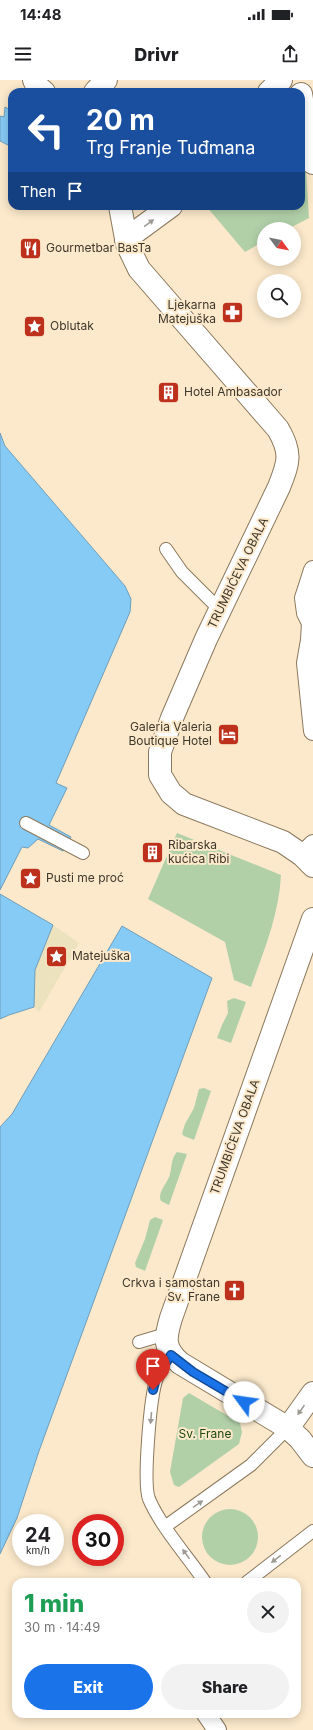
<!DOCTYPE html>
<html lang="en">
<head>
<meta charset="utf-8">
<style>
  body { margin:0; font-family:Inter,sans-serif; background:#f2f2f2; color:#202124; height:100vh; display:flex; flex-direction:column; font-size:15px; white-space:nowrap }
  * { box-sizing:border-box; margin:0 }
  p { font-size:13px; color:#757577 }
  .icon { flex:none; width:22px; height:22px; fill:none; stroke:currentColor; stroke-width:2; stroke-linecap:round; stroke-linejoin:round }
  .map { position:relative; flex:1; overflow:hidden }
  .panel { position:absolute; left:12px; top:1498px; width:289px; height:140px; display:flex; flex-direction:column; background:#fff; border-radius:12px; box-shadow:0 2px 10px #0003 }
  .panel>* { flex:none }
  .top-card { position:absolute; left:8px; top:8px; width:297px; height:122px; border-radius:12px; box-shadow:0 2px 10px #0003; background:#1a4fa0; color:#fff; overflow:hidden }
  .needle { width:26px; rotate:122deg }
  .fabs { position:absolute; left:257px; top:142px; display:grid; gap:8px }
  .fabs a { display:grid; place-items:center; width:44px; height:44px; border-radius:50%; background:#fff; box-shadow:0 2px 10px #0003; font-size:20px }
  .speed { position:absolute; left:12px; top:1434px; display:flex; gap:8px; font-size:20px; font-weight:700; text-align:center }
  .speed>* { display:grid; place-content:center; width:52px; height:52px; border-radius:50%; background:#fff; box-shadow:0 2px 10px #0003; line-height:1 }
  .speed small { font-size:10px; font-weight:400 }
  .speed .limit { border:6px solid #d22; background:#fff; color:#111 }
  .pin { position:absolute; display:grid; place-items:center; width:34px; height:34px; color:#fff; margin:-41px -17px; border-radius:50% 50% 50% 0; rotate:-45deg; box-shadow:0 0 4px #0007 }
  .pin .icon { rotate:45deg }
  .me { position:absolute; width:44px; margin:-22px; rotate:301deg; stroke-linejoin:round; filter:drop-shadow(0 0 3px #0008) }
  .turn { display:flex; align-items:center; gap:14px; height:84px; padding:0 12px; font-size:18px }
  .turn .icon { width:52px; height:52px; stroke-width:2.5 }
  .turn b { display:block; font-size:28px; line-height:34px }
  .then { display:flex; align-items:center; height:38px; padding:0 12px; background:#0003; gap:8px; font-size:15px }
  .round { display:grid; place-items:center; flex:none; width:42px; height:42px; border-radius:21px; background:#f2f2f2 }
  .overview { display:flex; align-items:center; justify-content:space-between; height:68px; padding:0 12px }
  h1 { font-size:24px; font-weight:800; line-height:30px; color:#1e9e55 }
  .primary-button { display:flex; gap:8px; margin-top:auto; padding:8px 12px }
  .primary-button a { flex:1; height:46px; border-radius:24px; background:#1a73e8; color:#fff; font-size:16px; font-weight:800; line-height:46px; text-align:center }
  .primary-button a+a { background:#f2f2f2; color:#202124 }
  .status { display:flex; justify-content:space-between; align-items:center; height:28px; padding:0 20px; background:#fff; direction:ltr }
  .status svg { height:11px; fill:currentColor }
  header { display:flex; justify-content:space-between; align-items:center; height:52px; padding:0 12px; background:#fff; font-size:18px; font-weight:800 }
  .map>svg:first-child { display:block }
</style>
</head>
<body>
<div class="status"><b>14:48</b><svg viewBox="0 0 49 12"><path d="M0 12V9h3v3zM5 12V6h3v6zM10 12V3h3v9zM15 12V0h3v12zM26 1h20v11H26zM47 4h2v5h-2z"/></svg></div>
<header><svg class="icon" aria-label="menu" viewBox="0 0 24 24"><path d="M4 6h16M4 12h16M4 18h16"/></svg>Drivr<svg class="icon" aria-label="share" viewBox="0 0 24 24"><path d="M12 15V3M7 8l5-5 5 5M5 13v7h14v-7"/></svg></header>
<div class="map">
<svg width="313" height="1650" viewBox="0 0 313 1650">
  <rect width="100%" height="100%" fill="#fce9cb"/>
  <!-- green -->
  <g fill="#b1d0a8">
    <path d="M301,79L306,89L309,138L288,149H264V161L245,172L206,126H301Z"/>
    <path d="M177,753L281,795C279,835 264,870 251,907L234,900L225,862L148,819Z"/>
    <path d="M234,918L246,922L231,963L217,958L222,945L228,933L227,921Z"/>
    <path d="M204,1008L211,1011L194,1060L184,1056L182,1054L185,1044L194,1028L199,1009Z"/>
    <path d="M177,1072L187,1074L169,1125L161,1121C157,1112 168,1103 170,1094C172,1087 171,1078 177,1072Z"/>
    <path d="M155,1137L163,1140L145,1191L136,1187L135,1183L145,1159L150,1140Z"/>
    <path d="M189,1313L240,1343L242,1352L239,1364L179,1407L174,1405L170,1392L183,1318Z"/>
    <circle cx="230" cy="1457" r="28"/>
  </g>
  <!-- sand -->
  <path fill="#ece2bd" d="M53,845L79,863L39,932L34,927L35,890Z"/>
  <!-- water -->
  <g fill="#86caf6" stroke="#709eb9">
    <path d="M5,27L12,31V67L0,61V36L4,37Z"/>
    <path d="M0,353L5,366L125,506L131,519L130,532L56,703L67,708L49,745L71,757L63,771L38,759L28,768L22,767L0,810Z"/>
    <path d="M0,814L53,845L35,890L34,927L9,935L0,939Z"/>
    <path d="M122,846L212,898L39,1371L17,1438L0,1474V1047L12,1034Z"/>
  </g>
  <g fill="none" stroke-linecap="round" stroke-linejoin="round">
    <defs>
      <g id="service">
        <path d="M166,469L182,492L220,530"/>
        <path d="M26,743L83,773"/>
        <path d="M139,1262L166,1254"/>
        <path d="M171,1275C165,1282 160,1290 157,1298C150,1315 143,1404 149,1419C161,1447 188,1477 205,1502"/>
        <path d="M166,1446L251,1385L288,1348"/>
        <path d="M247,1502L313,1451"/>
      </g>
      <g id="pedestrian">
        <path d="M313,490L304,518L306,533L311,543L310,560L306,583L313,651"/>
        <path d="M302,775L313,764"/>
        <path d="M206,1634L217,1650"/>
      </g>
      <g id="minor">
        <path d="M34,0L37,6L44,12"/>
        <path d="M95,12L106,0"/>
        <path d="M269,12L281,0"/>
        <path d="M301,14L313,83"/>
        <path d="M120,126L127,164L139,189L278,349C292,373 289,382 279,407L206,559L172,638L160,672V695L171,713L184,724L283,762L302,775L313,786"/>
        <path d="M126,159L171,126"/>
        <path d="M313,839L171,1238C165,1258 163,1268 180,1283L288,1348L300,1359L313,1376"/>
        <path d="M288,1348L313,1313"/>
      </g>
    </defs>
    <!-- service casing -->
    <use href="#service" stroke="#8b795e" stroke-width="14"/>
    <!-- pedestrian casing -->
    <use href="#pedestrian" stroke="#8b795e" stroke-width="20"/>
    <!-- minor casing -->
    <use href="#minor" stroke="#8b795e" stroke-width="24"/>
    <!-- service -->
    <use href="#service" stroke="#fff" stroke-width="12"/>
    <!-- pedestrian -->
    <use href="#pedestrian" stroke="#fff" stroke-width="18"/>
    <!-- minor -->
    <use href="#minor" stroke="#fff" stroke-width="22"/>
  </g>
  <!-- one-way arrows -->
  <defs><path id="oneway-solid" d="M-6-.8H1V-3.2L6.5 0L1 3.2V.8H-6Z"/></defs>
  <g fill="#9e9b95">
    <use href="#oneway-solid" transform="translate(149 143) rotate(-36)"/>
    <use href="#oneway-solid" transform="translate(301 1330) rotate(125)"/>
    <use href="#oneway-solid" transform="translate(151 1338) rotate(95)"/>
    <use href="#oneway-solid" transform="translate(198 1424) rotate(-35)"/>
    <use href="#oneway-solid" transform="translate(186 1474) rotate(-126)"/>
    <use href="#oneway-solid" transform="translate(276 1479) rotate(142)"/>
  </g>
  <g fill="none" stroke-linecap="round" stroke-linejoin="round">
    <defs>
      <path id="route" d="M153,1310L156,1298L171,1275L193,1292L244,1322"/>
    </defs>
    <!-- route casing -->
    <use href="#route" stroke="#114b97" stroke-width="10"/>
    <!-- route -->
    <use href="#route" stroke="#1a73e8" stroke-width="7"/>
  </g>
  <!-- icons -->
  <defs>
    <symbol id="restaurant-square" viewBox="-11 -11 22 22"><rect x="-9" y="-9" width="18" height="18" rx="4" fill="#bd311c" stroke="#fce9cb"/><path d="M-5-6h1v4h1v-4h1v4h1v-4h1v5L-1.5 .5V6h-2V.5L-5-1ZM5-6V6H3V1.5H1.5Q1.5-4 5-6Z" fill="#fff"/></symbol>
    <symbol id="pharmacy-square" viewBox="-11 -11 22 22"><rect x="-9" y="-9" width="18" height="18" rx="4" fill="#bd311c" stroke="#fce9cb"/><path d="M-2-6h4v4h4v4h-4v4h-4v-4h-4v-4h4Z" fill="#fff"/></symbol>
    <symbol id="sight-square" viewBox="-11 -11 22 22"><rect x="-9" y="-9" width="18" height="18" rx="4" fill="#bd311c" stroke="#fce9cb"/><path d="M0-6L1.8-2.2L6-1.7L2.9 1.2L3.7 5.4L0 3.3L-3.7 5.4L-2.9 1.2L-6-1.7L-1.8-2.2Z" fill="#fff"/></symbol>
    <symbol id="building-square" viewBox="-11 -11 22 22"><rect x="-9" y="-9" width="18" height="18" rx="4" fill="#bd311c" stroke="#fce9cb"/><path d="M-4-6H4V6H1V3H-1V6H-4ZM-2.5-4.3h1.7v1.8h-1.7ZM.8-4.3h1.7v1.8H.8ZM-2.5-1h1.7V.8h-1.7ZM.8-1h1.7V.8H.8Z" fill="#fff"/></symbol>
    <symbol id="hotel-square" viewBox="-11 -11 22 22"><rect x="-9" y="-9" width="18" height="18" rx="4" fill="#bd311c" stroke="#fce9cb"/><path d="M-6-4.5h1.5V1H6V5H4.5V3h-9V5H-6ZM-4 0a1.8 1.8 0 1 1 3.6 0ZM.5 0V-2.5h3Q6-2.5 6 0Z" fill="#fff"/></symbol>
    <symbol id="church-square" viewBox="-11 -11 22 22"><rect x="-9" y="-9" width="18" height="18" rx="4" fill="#bd311c" stroke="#fce9cb"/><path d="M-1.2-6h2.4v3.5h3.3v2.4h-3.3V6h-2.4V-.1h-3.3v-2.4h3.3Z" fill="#fff"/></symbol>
  </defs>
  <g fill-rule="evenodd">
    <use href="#restaurant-square" x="18" y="156" width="25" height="25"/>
    <use href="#pharmacy-square" x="220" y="220" width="25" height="25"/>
    <use href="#sight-square" x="22" y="234" width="25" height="25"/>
    <use href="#building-square" x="156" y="300" width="25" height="25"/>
    <use href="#hotel-square" x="216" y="642" width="25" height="25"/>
    <use href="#building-square" x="140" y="760" width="25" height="25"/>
    <use href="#sight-square" x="18" y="786" width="25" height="25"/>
    <use href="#sight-square" x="44" y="864" width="25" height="25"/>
    <use href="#church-square" x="222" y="1198" width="25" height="25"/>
  </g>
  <g text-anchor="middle" stroke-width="4" stroke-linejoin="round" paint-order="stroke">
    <!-- poi labels -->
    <g font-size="12" fill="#3e372b" stroke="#fce9cb" text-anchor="start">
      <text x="46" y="172">Gourmetbar BasTa</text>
      <text x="216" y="229" text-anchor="end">Ljekarna<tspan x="216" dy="14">Matejuška</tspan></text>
      <text x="50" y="250">Oblutak</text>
      <text x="184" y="316">Hotel Ambasador</text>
      <text x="212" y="651" text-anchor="end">Galeria Valeria<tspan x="212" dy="14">Boutique Hotel</tspan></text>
      <text x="168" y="769">Ribarska<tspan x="168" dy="14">kućica Ribi</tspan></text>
      <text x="46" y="802">Pusti me proć</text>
      <text x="72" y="880">Matejuška</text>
      <text x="220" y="1207" text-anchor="end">Crkva i samostan<tspan x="220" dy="14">Sv. Frane</tspan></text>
    </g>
    <!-- street labels -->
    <g font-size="12" fill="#3e372b" stroke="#fce9cb">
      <text transform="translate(238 493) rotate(-64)" y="4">TRUMBIĆEVA OBALA</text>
      <text transform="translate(235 1057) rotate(-70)" y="4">TRUMBIĆEVA OBALA</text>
    </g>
    <!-- park labels -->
    <g font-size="12" fill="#1e470c" stroke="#fce9cb">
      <text x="205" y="1358">Sv. Frane</text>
    </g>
  </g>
</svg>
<div class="fabs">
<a><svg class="needle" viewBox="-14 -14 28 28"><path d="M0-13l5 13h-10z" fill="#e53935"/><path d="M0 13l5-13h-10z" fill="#757577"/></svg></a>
<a><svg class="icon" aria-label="search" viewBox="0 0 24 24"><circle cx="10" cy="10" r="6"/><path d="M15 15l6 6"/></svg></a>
</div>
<div class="speed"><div>24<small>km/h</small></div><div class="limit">30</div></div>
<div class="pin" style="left:153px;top:1310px;background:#d93025"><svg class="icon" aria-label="arrive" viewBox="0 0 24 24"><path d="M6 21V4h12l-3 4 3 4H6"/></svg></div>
<svg class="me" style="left:244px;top:1322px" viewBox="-20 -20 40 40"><circle r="19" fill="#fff"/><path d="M0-13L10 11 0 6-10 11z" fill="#1a73e8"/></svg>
<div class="top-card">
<div class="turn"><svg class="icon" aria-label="left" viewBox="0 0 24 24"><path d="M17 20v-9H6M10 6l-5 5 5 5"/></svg><div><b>20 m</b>Trg Franje Tuđmana</div></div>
<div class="then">Then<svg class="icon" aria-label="arrive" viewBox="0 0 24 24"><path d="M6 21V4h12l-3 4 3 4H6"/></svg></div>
</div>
<section class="panel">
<div class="overview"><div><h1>1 min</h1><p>30 m · 14:49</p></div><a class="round"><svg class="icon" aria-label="close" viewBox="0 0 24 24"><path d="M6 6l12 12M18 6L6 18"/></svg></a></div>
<div class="primary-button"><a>Exit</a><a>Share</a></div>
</section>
</div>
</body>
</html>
